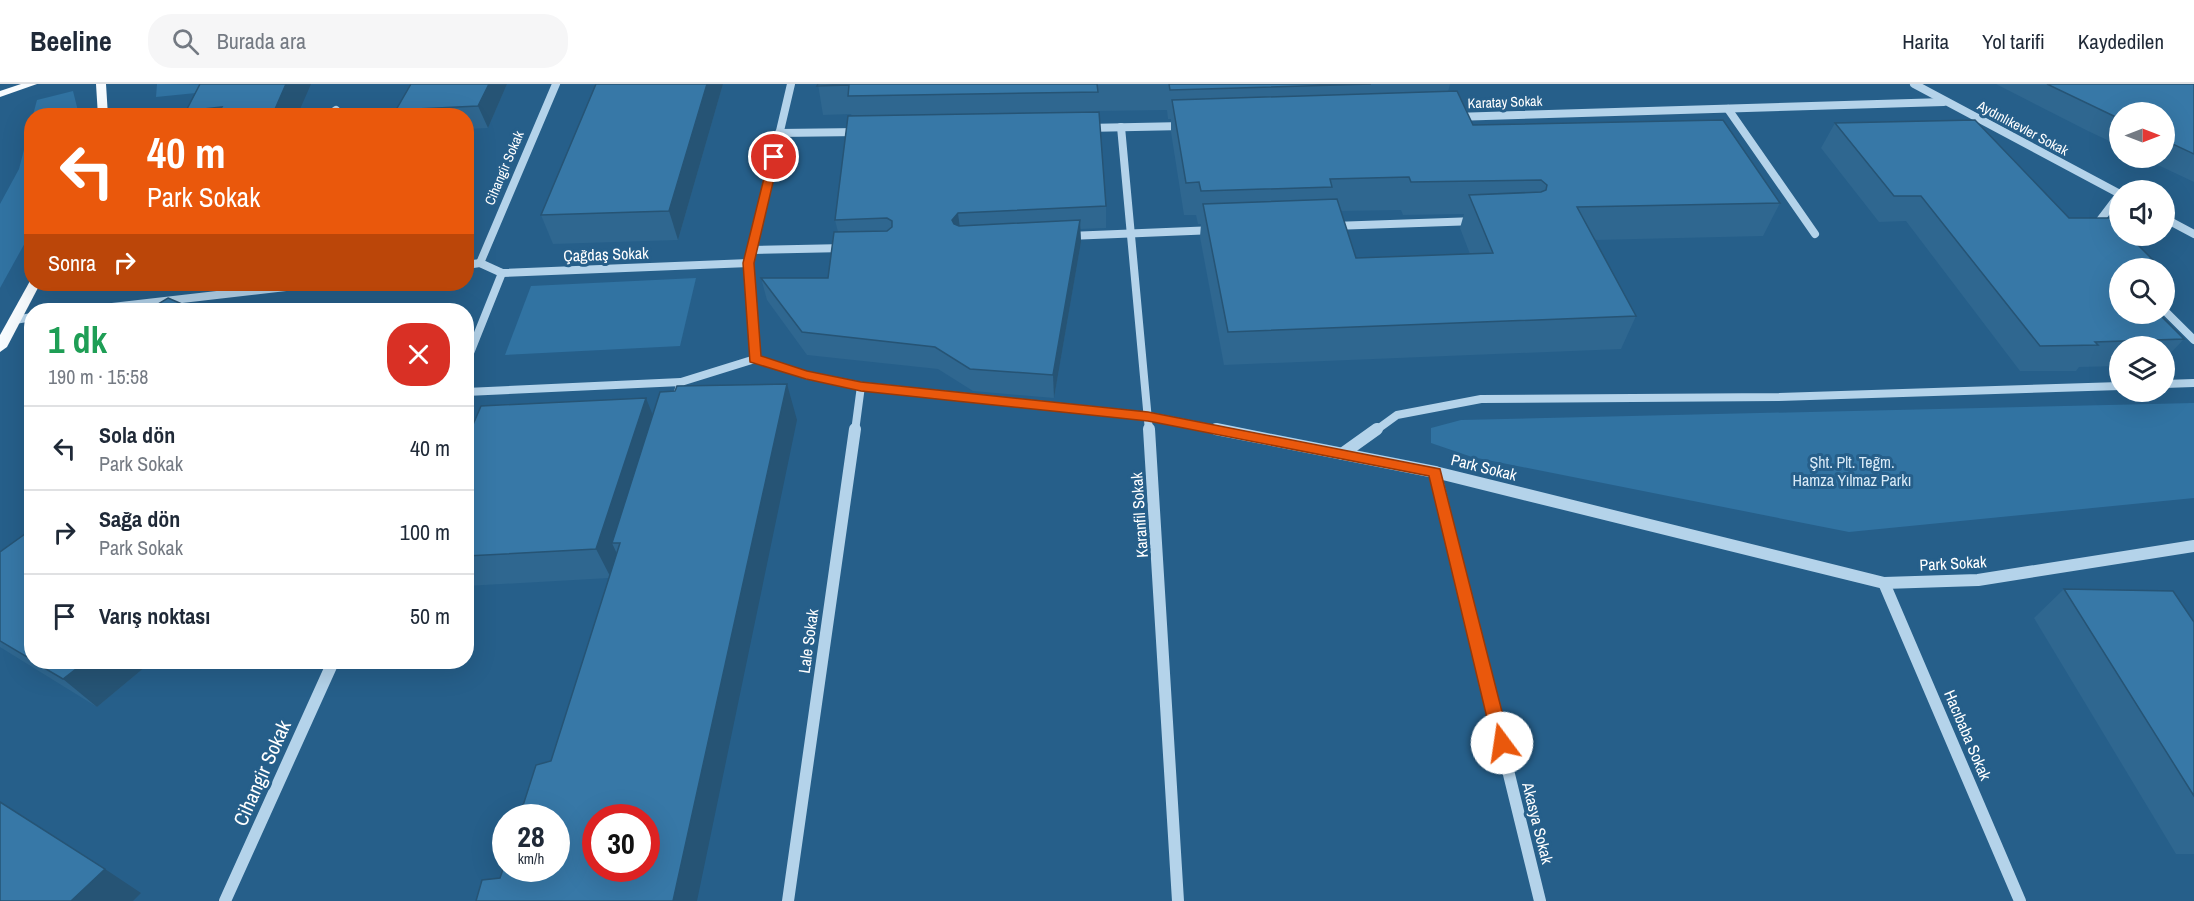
<!DOCTYPE html>
<html lang="tr">
<head>
<meta charset="utf-8">
<style>
  body { margin:0; font-family:"Archivo Narrow",sans-serif; background:#f6f6f7; color:#1f2937; height:100vh; display:flex; flex-direction:column; font-size:22px; white-space:nowrap }
  * { box-sizing:border-box; margin:0 }
  p { font-size:20px; color:#747a83 }
  .icon { flex:none; width:33px; height:33px; fill:none; stroke:currentColor; stroke-width:2; stroke-linecap:round; stroke-linejoin:round }
  .map { position:relative; flex:1; overflow:hidden }
  .drawer { position:absolute; left:24px; top:219px; width:450px; height:366px; display:flex; flex-direction:column; background:#fff; border-radius:24px; box-shadow:0 6px 24px #0002 }
  .drawer>* { flex:none }
  .guide { position:absolute; left:24px; top:24px; width:450px; height:183px; border-radius:24px; box-shadow:0 6px 24px #0002; background:#ea580c; color:#fff; overflow:hidden }
  .needle { width:39px; rotate:90deg }
  .fabs { position:absolute; left:2109px; top:18px; display:grid; gap:12px }
  .fabs a { display:grid; place-items:center; width:66px; height:66px; border-radius:50%; background:#fff; box-shadow:0 6px 24px #0002; font-size:30px }
  .speed { position:absolute; left:492px; top:720px; display:flex; gap:12px; font-size:30px; font-weight:700; text-align:center }
  .speed>* { display:grid; place-content:center; width:78px; height:78px; border-radius:50%; background:#fff; box-shadow:0 6px 24px #0002; line-height:1 }
  .speed small { font-size:15px; font-weight:400 }
  .speed .limit { border:9px solid #d22; background:#fff; color:#111 }
  .pin { position:absolute; display:grid; place-items:center; width:51px; height:51px; color:#fff; margin:-26px; border:3px solid #fff; border-radius:50%; box-shadow:0 2px 6px #0007 }
  .me { position:absolute; width:66px; margin:-33px; rotate:346deg; stroke-linejoin:round; filter:drop-shadow(0 0 4px #0008) }
  .turn { display:flex; align-items:center; gap:21px; height:126px; padding:0 24px; font-size:27px }
  .turn .icon { width:78px; height:78px; stroke-width:2.5 }
  .turn b { display:block; font-size:42px; line-height:51px }
  .then { display:flex; align-items:center; height:57px; padding:0 24px; background:#0003; gap:12px; font-size:22px }
  .round { display:grid; place-items:center; flex:none; width:63px; height:63px; border-radius:24px; background:#f6f6f7 }
  .summary { display:flex; align-items:center; justify-content:space-between; height:102px; padding:0 24px }
  h1 { font-size:36px; font-weight:700; line-height:45px; color:#1e9e55 }
  ul { padding:0; list-style:none }
  li { display:flex; align-items:center; gap:18px; height:84px; padding:0 24px; border-top:2px solid #e0e1e3 }
  li div { flex:1 }
  li b { display:block; font-size:22px }
  li em { font-style:normal }
  header { display:flex; align-items:center; gap:36px; box-sizing:border-box; height:84px; padding:0 30px; background:#fff; border-bottom:2px solid #e0e1e3 }
  header strong { font-size:28px }
  nav { display:flex; gap:33px; margin-inline-start:auto; font-size:21px }
  .search { width:420px; height:54px; background:#f6f6f7; display:flex; align-items:center; gap:15px; box-sizing:border-box; padding:0 21px; border-radius:24px; color:#747a83; font-size:22px }
  .map>svg:first-child { display:block }
</style>
</head>
<body>
<header>
<strong>Beeline</strong>
<div class="search"><svg class="icon" aria-label="search" viewBox="0 0 24 24"><circle cx="10" cy="10" r="6"/><path d="M15 15l6 6"/></svg>Burada ara</div>
<nav><a>Harita</a><a>Yol tarifi</a><a>Kaydedilen</a></nav>
</header>
<div class="map">
<svg width="2194" height="817" viewBox="0 0 2194 817">
  <rect width="100%" height="100%" fill="#265f8a"/>
  <!-- green -->
  <g fill="#3173a2">
    <path d="M157,0L266,2L156,13Z"/>
    <path d="M73,7L79,31H33L37,16Z"/>
    <path d="M31,39V148L0,204V120L19,85Z"/>
    <path d="M696,194L680,262L505,271L531,202Z"/>
    <path d="M2194,319V414L1849,448L1472,373L1431,359V344L1461,336Z"/>
  </g>
  <g fill="none" stroke-linecap="round" stroke-linejoin="round">
    <!-- minor-far1 -->
    <g stroke="#b4d3ea" stroke-width="8">
      <path d="M791,0L749,179L755,275L806,291L861,302L1148,332L1224,347"/>
      <path d="M1914,0L2120,110L2098,139L2102,145"/>
      <path d="M1728,25L1815,150"/>
      <path d="M328,32L336,26"/>
      <path d="M1454,33L1944,18"/>
      <path d="M1121,43L1149,347"/>
      <path d="M1086,44L1184,42"/>
      <path d="M779,49L860,48"/>
      <path d="M2164,134L2194,150"/>
      <path d="M1333,142L1476,137"/>
      <path d="M1069,152L1215,146"/>
      <path d="M751,166L845,164"/>
      <path d="M480,179L556,0"/>
      <path d="M466,181L480,179L502,189L749,179"/>
      <path d="M86,226L312,200"/>
      <path d="M2164,226L2194,256"/>
      <path d="M15,236L32,233"/>
      <path d="M466,279L502,189"/>
      <path d="M2164,300L2194,299"/>
      <path d="M466,308L681,298"/>
      <path d="M676,315L681,298L755,275"/>
      <path d="M855,347L861,302"/>
      <path d="M1375,347L1397,331L1481,315L1779,313L2120,302"/>
    </g>
    <!-- minor -->
    <g stroke="#b4d3ea" stroke-width="12">
      <path d="M1149,345L1178,817"/>
      <path d="M1216,345L1435,388L1884,499L1978,496L2194,462"/>
      <path d="M1342,370L1377,345"/>
      <path d="M1435,388L1540,817"/>
      <path d="M1884,499L2020,817"/>
      <path d="M225,817L333,578"/>
      <path d="M788,817L855,345"/>
    </g>
    <!-- major -->
    <g fill="#f7fbfe" fill-rule="evenodd">
      <path d="M21,0H37L0,13V7Z"/>
      <path d="M96,0H106L108,32H98Z"/>
      <path d="M30,197L40,200L7,263L0,268V251Z"/>
    </g>
  </g>
  <!-- wall -->
  <g fill="#2f6790" fill-rule="evenodd">
    <path d="M200,0L297,32H188L186,27Z"/>
    <path d="M411,0H507L488,44L466,45V32H399L396,26Z"/>
    <path d="M723,0L678,156L553,160L541,131Z"/>
    <path d="M818,0H1450L1448,8L1473,41L1780,119L1763,152L1595,156L1636,232L1621,265L1224,281L1200,153L1201,140H1198L1196,131H1184L1171,48V35H1168L1167,26L1098,27L1106,122V144L1080,145L1081,158L1054,314L973,307L938,285L807,271L767,216L761,194H828L838,148L835,136L852,32L851,30L823,31ZM1401,126L1403,131L1464,130L1460,144L1470,170L1356,174L1340,127Z"/>
    <path d="M1996,0H2194V98L2143,74H2164V28H2120V62L2088,47Z"/>
    <path d="M1835,39L2069,134L2120,184V230L2184,255L2164,276V262H2120V282L2079,283L2076,287H2020L1906,137L1879,138L1821,64Z"/>
    <path d="M653,332L797,336L500,794L551,677L609,494L466,502V357Z"/>
    <path d="M32,445V578H151L97,623L0,563V468Z"/>
    <path d="M2064,505L2194,538V770H2176L2034,534Z"/>
  </g>
  <!-- shaded-wall -->
  <g fill="#265475">
    <path d="M286,0H311L297,32H272Z"/>
    <path d="M489,0H507L488,44L478,22Z"/>
    <path d="M707,0H723L678,156L669,127Z"/>
    <path d="M958,129L961,152L955,158L952,136Z"/>
    <path d="M1080,136L1081,158L1054,314L1053,291Z"/>
    <path d="M787,300L797,336L697,817H673Z"/>
    <path d="M646,314L658,344L620,459H612L618,472L611,494L596,465Z"/>
    <path d="M85,578H151L97,623L63,595Z"/>
    <path d="M105,785L141,809L133,817H71Z"/>
  </g>
  <!-- building -->
  <g fill="#3778a7" stroke="#265475" stroke-width="1.5" fill-rule="evenodd">
    <path d="M200,0H286L272,32H217L222,23L186,27Z"/>
    <path d="M411,0H489L478,22L396,26Z"/>
    <path d="M596,0H707L669,127L541,131Z"/>
    <path d="M818,0H1097L1098,8L848,12L849,1L817,2Z"/>
    <path d="M1169,0H1371L1170,6Z"/>
    <path d="M2047,0H2194V70L2164,56V28H2120V35Z"/>
    <path d="M1457,7L1473,41L1723,36L1780,119L1577,123L1636,232L1228,248L1203,120L1337,115L1356,174L1493,169L1469,111L1541,108L1546,106L1547,101L1541,96L1411,98L1409,93L1330,95L1332,103L1201,107L1199,98L1186,99L1172,16Z"/>
    <path d="M1099,28L1106,122L958,129L952,136L954,140L959,142L1080,136L1053,291L970,285L935,263L802,248L761,194H828L834,148L887,147L892,143V137L887,134L835,136L848,32Z"/>
    <path d="M377,30V32H358Z"/>
    <path d="M1975,36L2069,134H2113L2120,141V152H2129L2161,184H2120V230H2159L2184,255L2095,258L2098,261L2040,262L1921,112H1894L1835,39Z"/>
    <path d="M168,214L196,226H148Z"/>
    <path d="M787,300L673,817H476L482,796L500,794L506,776V784H556V734H519L536,681L551,677L620,459H612L660,308L675,307L677,302ZM596,734H646V784H596Z"/>
    <path d="M646,314L596,465L466,472V357L481,322Z"/>
    <path d="M32,445V576L0,557V468Z"/>
    <path d="M2064,505L2173,507L2194,538V712Z"/>
    <path d="M34,578H85L63,595Z"/>
    <path d="M0,718L105,785L71,817H0Z"/>
  </g>
  <!-- route -->
  <path fill="#ea580c" stroke="#983908" stroke-width="1.5" d="M770,70L779,73L754,179L761,272L807,287L861,298L1148,328L1440,385L1510,659L1507,664L1502,666L1496,664L1493,659L1429,392L1148,337L861,307L806,295L750,278L743,179Z"/>
  <g text-anchor="middle" stroke-width="6" stroke-linejoin="round" paint-order="stroke">
    <!-- far-street labels -->
    <g font-size="14" fill="#fff" stroke="#265f8a">
      <text transform="translate(1505 18) rotate(-2)" y="5">Karatay Sokak</text>
      <text transform="translate(2023 44) rotate(28)" y="5">Aydınlıkevler Sokak</text>
      <text transform="translate(504 84) rotate(-67)" y="5">Cihangir Sokak</text>
    </g>
    <!-- street labels -->
    <g font-size="16" fill="#fff" stroke="#265f8a">
      <text transform="translate(606 170) rotate(-2)" y="6">Çağdaş Sokak</text>
      <text transform="translate(1484 383) rotate(14)" y="6">Park Sokak</text>
      <text transform="translate(1139 431) rotate(-94)" y="6">Karanfil Sokak</text>
      <text transform="translate(1953 479) rotate(-3)" y="6">Park Sokak</text>
      <text transform="translate(808 557) rotate(-82)" y="6">Lale Sokak</text>
      <text transform="translate(1968 651) rotate(67)" y="6">Hacıbaba Sokak</text>
      <text transform="translate(1538 739) rotate(76)" y="6">Akasya Sokak</text>
    </g>
    <!-- park labels -->
    <g font-size="16" fill="#d8eaf7" stroke="#265f8a">
      <text x="1852" y="384">Şht. Plt. Teğm.<tspan x="1852" dy="18">Hamza Yılmaz Parkı</tspan></text>
    </g>
    <!-- near-street labels -->
    <g font-size="20" fill="#fff" stroke="#265f8a">
      <text transform="translate(262 689) rotate(-66)" y="7">Cihangir Sokak</text>
    </g>
  </g>
</svg>
<div class="fabs">
<a><svg class="needle" viewBox="-14 -14 28 28"><path d="M0-13l5 13h-10z" fill="#e53935"/><path d="M0 13l5-13h-10z" fill="#747a83"/></svg></a>
<a><svg class="icon" aria-label="sound" viewBox="0 0 24 24"><path d="M4 9h4l5-4v14l-5-4H4zM17 9q2 3 0 6"/></svg></a>
<a><svg class="icon" aria-label="search" viewBox="0 0 24 24"><circle cx="10" cy="10" r="6"/><path d="M15 15l6 6"/></svg></a>
<a><svg class="icon" aria-label="layers" viewBox="0 0 24 24"><path d="M12 4l9 5-9 5-9-5zM3 14l9 5 9-5"/></svg></a>
</div>
<div class="speed"><div>28<small>km/h</small></div><div class="limit">30</div></div>
<div class="pin" style="left:774px;top:73px;background:#d93025"><svg class="icon" aria-label="arrive" viewBox="0 0 24 24"><path d="M6 21V4h12l-3 4 3 4H6"/></svg></div>
<svg class="me" style="left:1502px;top:659px" viewBox="-20 -20 40 40"><circle r="19" fill="#fff"/><path d="M0-13L10 11 0 6-10 11z" fill="#ea580c"/></svg>
<div class="guide">
<div class="turn"><svg class="icon" aria-label="left" viewBox="0 0 24 24"><path d="M17 20v-9H6M10 6l-5 5 5 5"/></svg><div><b>40 m</b>Park Sokak</div></div>
<div class="then">Sonra<svg class="icon" aria-label="right" viewBox="0 0 24 24"><path d="M7 20v-9h11M14 6l5 5-5 5"/></svg></div>
</div>
<section class="drawer">
<div class="summary"><div><h1>1 dk</h1><p>190 m · 15:58</p></div><a class="round" style="background:#d93025;color:#fff"><svg class="icon" aria-label="close" viewBox="0 0 24 24"><path d="M6 6l12 12M18 6L6 18"/></svg></a></div>
<ul>
<li><svg class="icon" aria-label="left" viewBox="0 0 24 24"><path d="M17 20v-9H6M10 6l-5 5 5 5"/></svg><div><b>Sola dön</b><p>Park Sokak</p></div><em>40 m</em></li>
<li><svg class="icon" aria-label="right" viewBox="0 0 24 24"><path d="M7 20v-9h11M14 6l5 5-5 5"/></svg><div><b>Sağa dön</b><p>Park Sokak</p></div><em>100 m</em></li>
<li><svg class="icon" aria-label="arrive" viewBox="0 0 24 24"><path d="M6 21V4h12l-3 4 3 4H6"/></svg><div><b>Varış noktası</b></div><em>50 m</em></li>
</ul>
</section>
</div>
</body>
</html>
